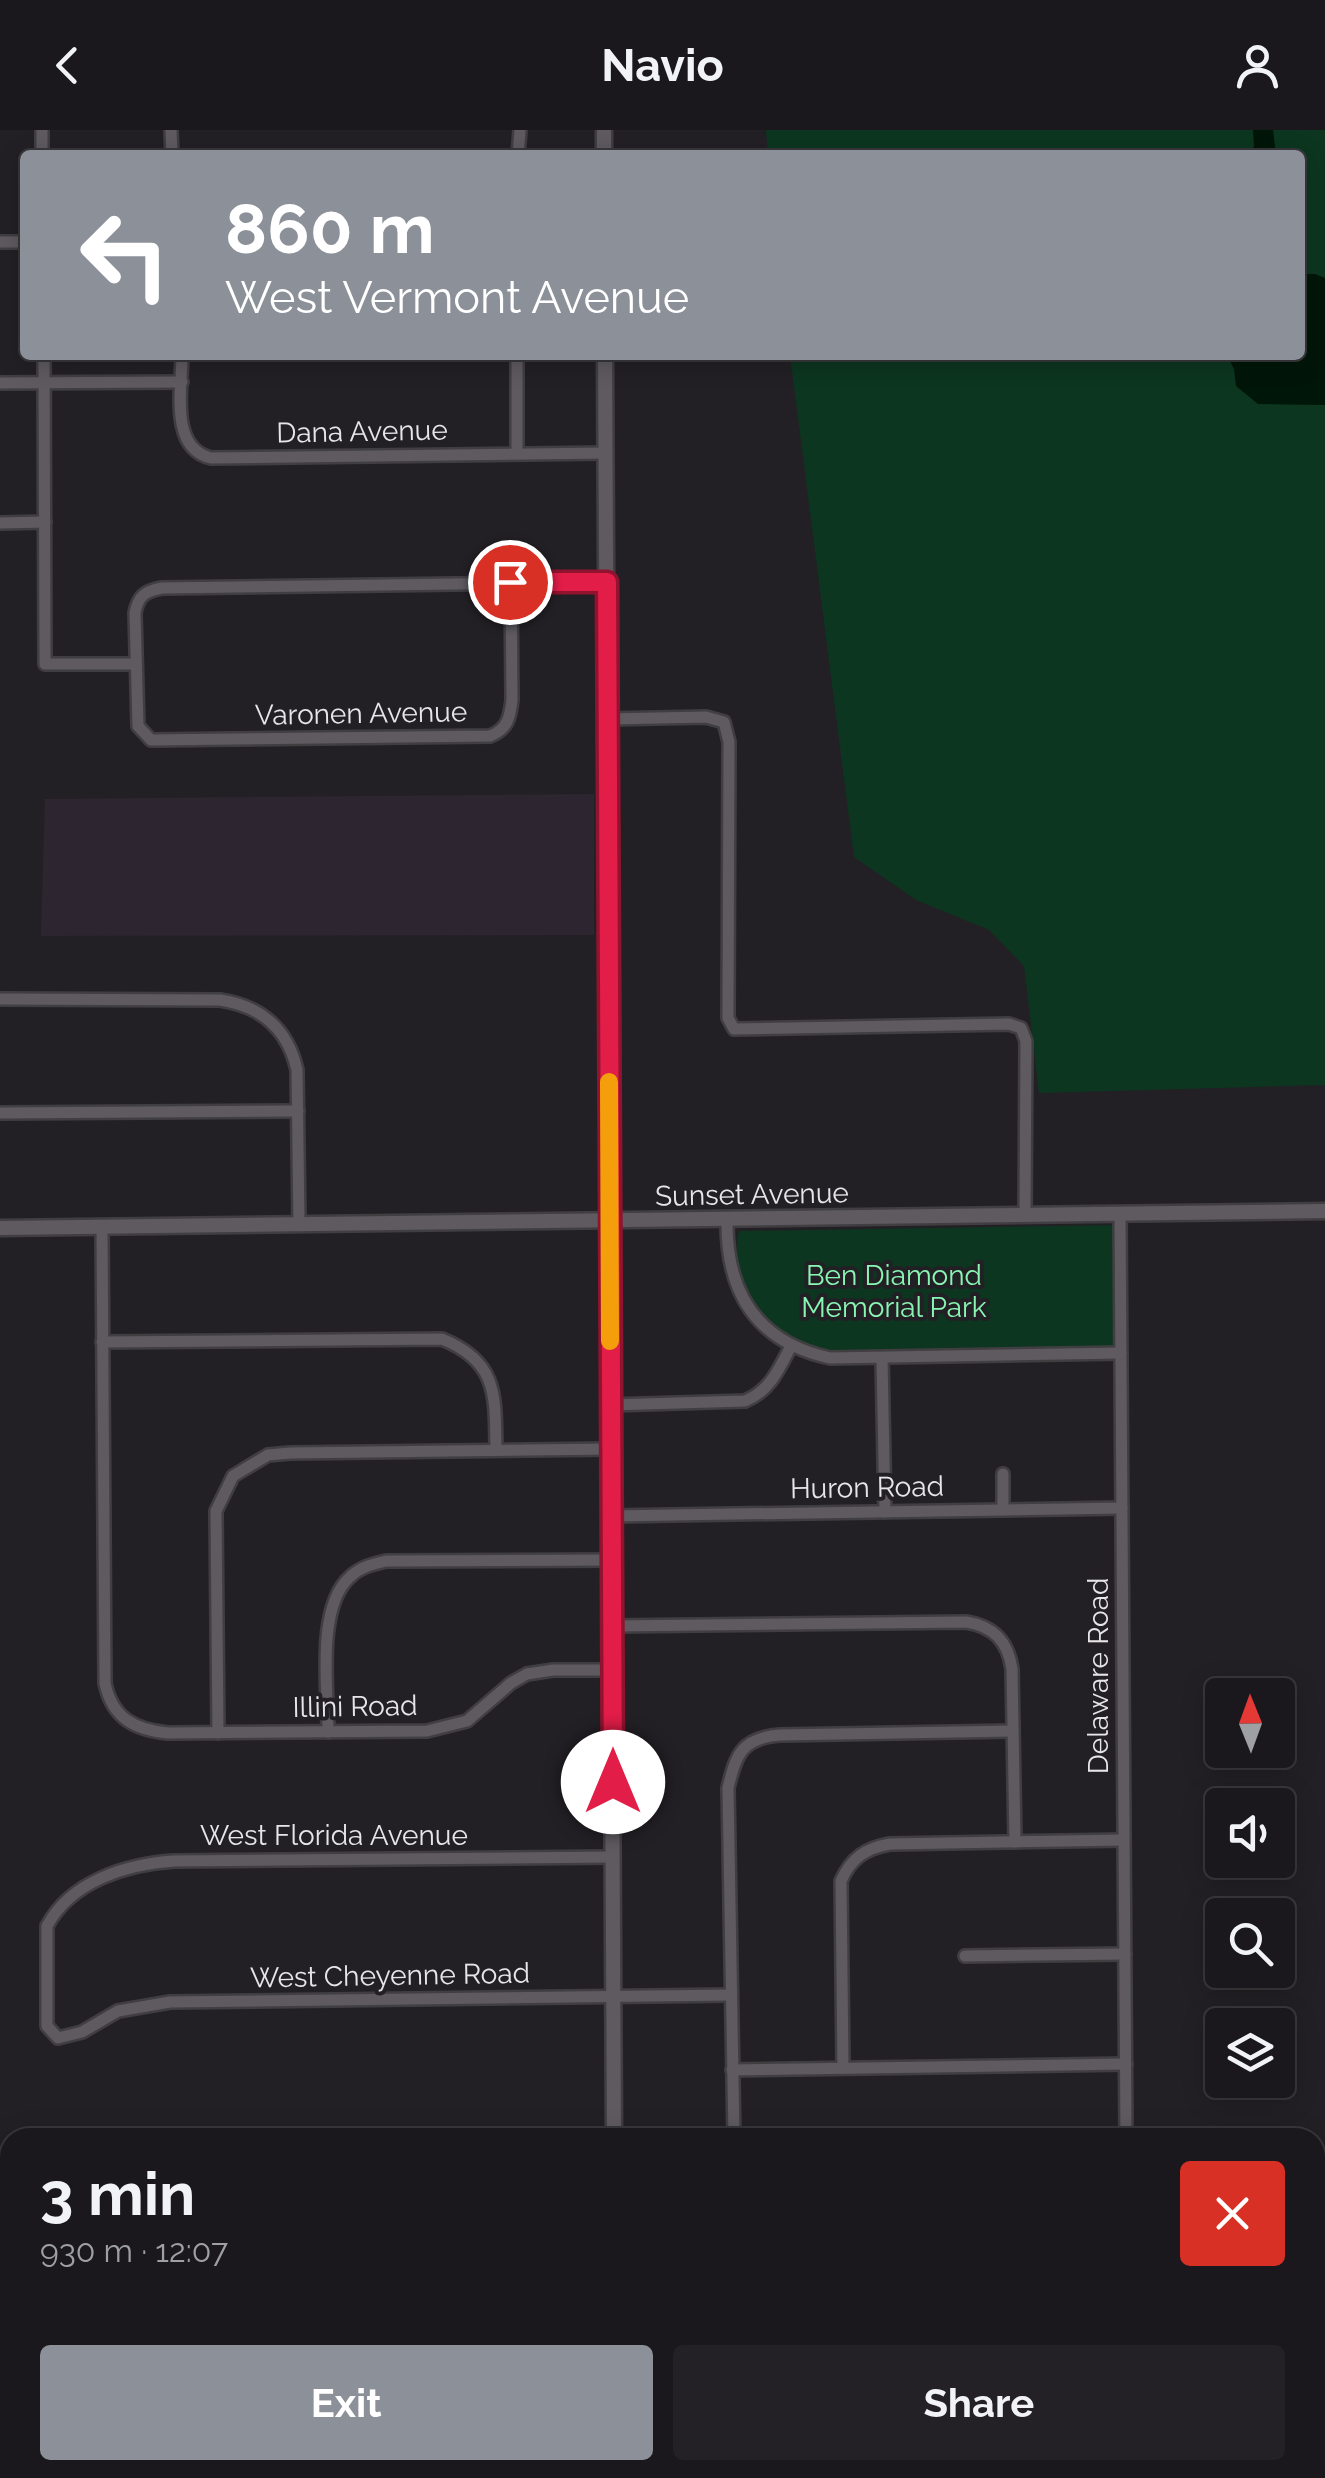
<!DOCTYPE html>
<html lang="en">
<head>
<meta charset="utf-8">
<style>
  body { margin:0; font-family:Raleway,sans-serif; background:#232125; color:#f1f3f6; height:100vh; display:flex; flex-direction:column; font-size:38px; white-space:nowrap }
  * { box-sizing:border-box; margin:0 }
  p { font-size:32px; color:#9fa0a3 }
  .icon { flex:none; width:55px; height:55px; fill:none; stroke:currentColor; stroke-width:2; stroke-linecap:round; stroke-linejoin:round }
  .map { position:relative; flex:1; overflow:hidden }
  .panel { position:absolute; left:0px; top:1998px; width:1325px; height:352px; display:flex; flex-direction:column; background:#1a181c; border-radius:30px 30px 0 0; box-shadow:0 5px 25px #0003,0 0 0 2px #38373b }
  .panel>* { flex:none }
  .guide { position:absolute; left:20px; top:20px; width:1285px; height:210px; border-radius:10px; box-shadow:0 5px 25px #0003,0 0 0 2px #38373b; background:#8c9099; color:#fff; overflow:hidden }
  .needle { width:65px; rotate:359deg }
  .tools { position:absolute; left:1205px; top:1548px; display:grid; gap:20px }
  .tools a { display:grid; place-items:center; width:90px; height:90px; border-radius:10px; background:#1a181c; box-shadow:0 5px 25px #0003,0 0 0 2px #38373b; font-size:50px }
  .pin { position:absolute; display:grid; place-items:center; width:85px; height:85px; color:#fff; margin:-42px; border:5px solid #fff; border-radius:50%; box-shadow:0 2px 10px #0007 }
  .me { position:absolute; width:110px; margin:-55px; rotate:0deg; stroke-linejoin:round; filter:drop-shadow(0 0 8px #0008) }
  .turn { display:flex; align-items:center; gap:35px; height:210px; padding:0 40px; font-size:45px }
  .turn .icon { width:130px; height:130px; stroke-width:2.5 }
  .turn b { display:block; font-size:70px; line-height:85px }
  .round { display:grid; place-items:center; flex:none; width:105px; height:105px; border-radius:10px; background:#232125 }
  .headline { display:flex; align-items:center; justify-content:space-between; height:170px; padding:0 40px }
  h1 { font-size:60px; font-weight:700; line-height:75px }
  .action { display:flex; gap:20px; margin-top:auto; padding:20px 40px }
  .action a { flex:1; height:115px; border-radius:10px; background:#8c9099; color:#fff; font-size:40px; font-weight:700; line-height:115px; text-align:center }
  .action a+a { background:#232125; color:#f1f3f6 }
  header { display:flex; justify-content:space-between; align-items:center; height:130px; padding:0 40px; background:#1a181c; font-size:45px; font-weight:700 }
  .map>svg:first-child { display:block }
</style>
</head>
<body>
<header><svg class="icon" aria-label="back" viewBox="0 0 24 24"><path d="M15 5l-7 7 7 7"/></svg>Navio<svg class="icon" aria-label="person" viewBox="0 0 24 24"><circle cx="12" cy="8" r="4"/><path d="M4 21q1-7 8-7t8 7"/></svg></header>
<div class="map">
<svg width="1325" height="2348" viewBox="0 0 1325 2348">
  <rect width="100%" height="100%" fill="#232025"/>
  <!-- built -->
  <g fill="#2d252f">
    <path d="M594,664V805L41,806L45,669Z"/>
    <rect x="86" y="2340" width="520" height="8"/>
    <rect x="705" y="2340" width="360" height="8"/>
  </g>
  <!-- green -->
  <g fill="#0c3620">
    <path d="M766,0H1325V955L1039,963L1024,836L989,800L916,770L854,727L790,225H1300V25H768Z"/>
    <path d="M1113,1095L1114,1219C1047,1220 981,1221 914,1222C887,1223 856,1227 829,1224C777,1217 725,1154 739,1101Z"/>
    <rect x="1065" y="2340" width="116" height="8"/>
  </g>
  <!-- water -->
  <g fill="#001608">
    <path d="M1253,0H1273L1276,25H1250L1254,16Z"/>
    <path d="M1300,144H1315L1325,148V275L1258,274L1236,256L1234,239L1227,225H1300Z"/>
  </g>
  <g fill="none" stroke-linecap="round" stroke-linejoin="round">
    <defs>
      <g id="minor">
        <path d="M171,0L172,25"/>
        <path d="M42,25V0"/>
        <path d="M518,25L520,0"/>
        <path d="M0,112H25"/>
        <path d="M44,225L45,534H136"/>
        <path d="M182,225C182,258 169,318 211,328L606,323"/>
        <path d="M517,225V324"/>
        <path d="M0,253L182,252"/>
        <path d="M0,393L45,392"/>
        <path d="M511,452L512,570C510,587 508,599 490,606L151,610L138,596L135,483C138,466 145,461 162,458L607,452"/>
        <path d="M608,589L706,587L724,592L729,612L728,888L734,899L1009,894L1021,898L1026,911L1025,1085"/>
        <path d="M0,869L220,870C261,876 288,899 297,940L299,1094"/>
        <path d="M0,983L298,981"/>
        <path d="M1120,1084L1126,2008"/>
        <path d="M727,1090C726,1162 756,1212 830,1228L1121,1223"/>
        <path d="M102,1097L105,1553C112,1588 135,1600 168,1603L427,1601L467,1591L511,1553L527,1544L553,1540H613"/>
        <path d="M102,1212L442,1209C499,1232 495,1267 496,1320"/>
        <path d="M882,1228L885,1382"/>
        <path d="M610,1275L745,1271C770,1261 779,1239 791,1216"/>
        <path d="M1003,1344V1379"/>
        <path d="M612,1386L1122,1378"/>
        <path d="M613,1496L966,1492C993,1496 1008,1511 1012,1539L1015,1712"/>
        <path d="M328,1602C328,1560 316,1477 350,1447C360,1437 373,1434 386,1431L612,1430"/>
        <path d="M218,1603L216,1381L233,1346L268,1325L290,1323L611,1319"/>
        <path d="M613,1727L174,1731C127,1734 71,1751 47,1796V1896L58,1908L82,1902L118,1881L170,1872L731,1865"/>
        <path d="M965,1826L1125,1824"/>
        <path d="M843,1938L841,1751C851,1728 866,1718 890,1714L1124,1710"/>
        <path d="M732,1940L1126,1934"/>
        <path d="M734,2008L728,1658C736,1624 742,1608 780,1605L1013,1601"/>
        <path d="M1315,2091H1325"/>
        <path d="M1315,2278H1325"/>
        <path d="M57,2340V2348"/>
        <path d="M1220,2340L1225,2348"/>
      </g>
      <g id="tertiary">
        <path d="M604,0V25"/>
        <path d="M605,225L614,2008"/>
        <path d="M0,1098L1325,1081"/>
        <path d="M617,2340V2348"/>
      </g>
    </defs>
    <!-- minor casing -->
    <use href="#minor" stroke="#413e42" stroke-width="16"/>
    <!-- tertiary casing -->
    <use href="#tertiary" stroke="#413e42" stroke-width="19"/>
    <!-- minor -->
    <use href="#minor" stroke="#5e5a60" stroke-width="11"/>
    <!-- tertiary -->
    <use href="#tertiary" stroke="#5e5a60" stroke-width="14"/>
  </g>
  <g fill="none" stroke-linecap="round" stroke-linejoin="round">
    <defs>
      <path id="route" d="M510,452H607L613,1652"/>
    </defs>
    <!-- route casing -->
    <use href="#route" stroke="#92132f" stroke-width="25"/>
    <!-- route -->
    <use href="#route" stroke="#e11d48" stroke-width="18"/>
    <!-- slow -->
    <path stroke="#f59e0b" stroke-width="18" d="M609,952L610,1211"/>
  </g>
  <g text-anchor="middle" stroke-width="8" stroke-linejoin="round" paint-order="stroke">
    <!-- street labels -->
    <g font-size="28" fill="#e7e5e8" stroke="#232025">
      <text transform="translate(362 301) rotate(-1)" y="10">Dana Avenue</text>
      <text transform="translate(361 583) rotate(-1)" y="10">Varonen Avenue</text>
      <text transform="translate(752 1064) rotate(-1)" y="10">Sunset Avenue</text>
      <text transform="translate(867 1357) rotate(-1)" y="10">Huron Road</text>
      <text transform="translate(1098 1546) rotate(-90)" y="10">Delaware Road</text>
      <text transform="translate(355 1576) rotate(-1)" y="10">Illini Road</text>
      <text x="334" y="1715">West Florida Avenue</text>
      <text transform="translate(390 1845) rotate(-1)" y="10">West Cheyenne Road</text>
    </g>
    <!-- park labels -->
    <g font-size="28" fill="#88f5b3" stroke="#232025">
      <text x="894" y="1155">Ben Diamond<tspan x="894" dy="32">Memorial Park</tspan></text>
    </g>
  </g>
</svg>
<div class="tools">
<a><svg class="needle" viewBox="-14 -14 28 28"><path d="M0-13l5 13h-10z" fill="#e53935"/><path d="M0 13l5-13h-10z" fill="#9fa0a3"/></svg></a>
<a><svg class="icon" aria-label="sound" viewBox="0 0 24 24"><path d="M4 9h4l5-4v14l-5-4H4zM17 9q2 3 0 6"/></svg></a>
<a><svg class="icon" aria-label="search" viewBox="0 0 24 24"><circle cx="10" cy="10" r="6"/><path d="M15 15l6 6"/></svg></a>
<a><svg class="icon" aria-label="layers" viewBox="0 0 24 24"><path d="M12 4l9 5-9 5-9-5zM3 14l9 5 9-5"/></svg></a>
</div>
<div class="pin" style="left:510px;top:452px;background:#d93025"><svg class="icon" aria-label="arrive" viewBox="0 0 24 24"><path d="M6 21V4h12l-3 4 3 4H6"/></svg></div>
<svg class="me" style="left:613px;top:1652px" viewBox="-20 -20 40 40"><circle r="19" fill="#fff"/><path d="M0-13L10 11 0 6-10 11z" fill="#e11d48"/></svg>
<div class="guide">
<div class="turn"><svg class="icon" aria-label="left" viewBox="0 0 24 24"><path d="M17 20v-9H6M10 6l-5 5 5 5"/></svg><div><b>860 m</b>West Vermont Avenue</div></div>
</div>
<section class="panel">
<div class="headline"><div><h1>3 min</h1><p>930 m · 12:07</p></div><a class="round" style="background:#d93025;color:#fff"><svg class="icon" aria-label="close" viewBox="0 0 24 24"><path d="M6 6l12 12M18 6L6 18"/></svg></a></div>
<div class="action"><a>Exit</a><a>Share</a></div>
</section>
</div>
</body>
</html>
